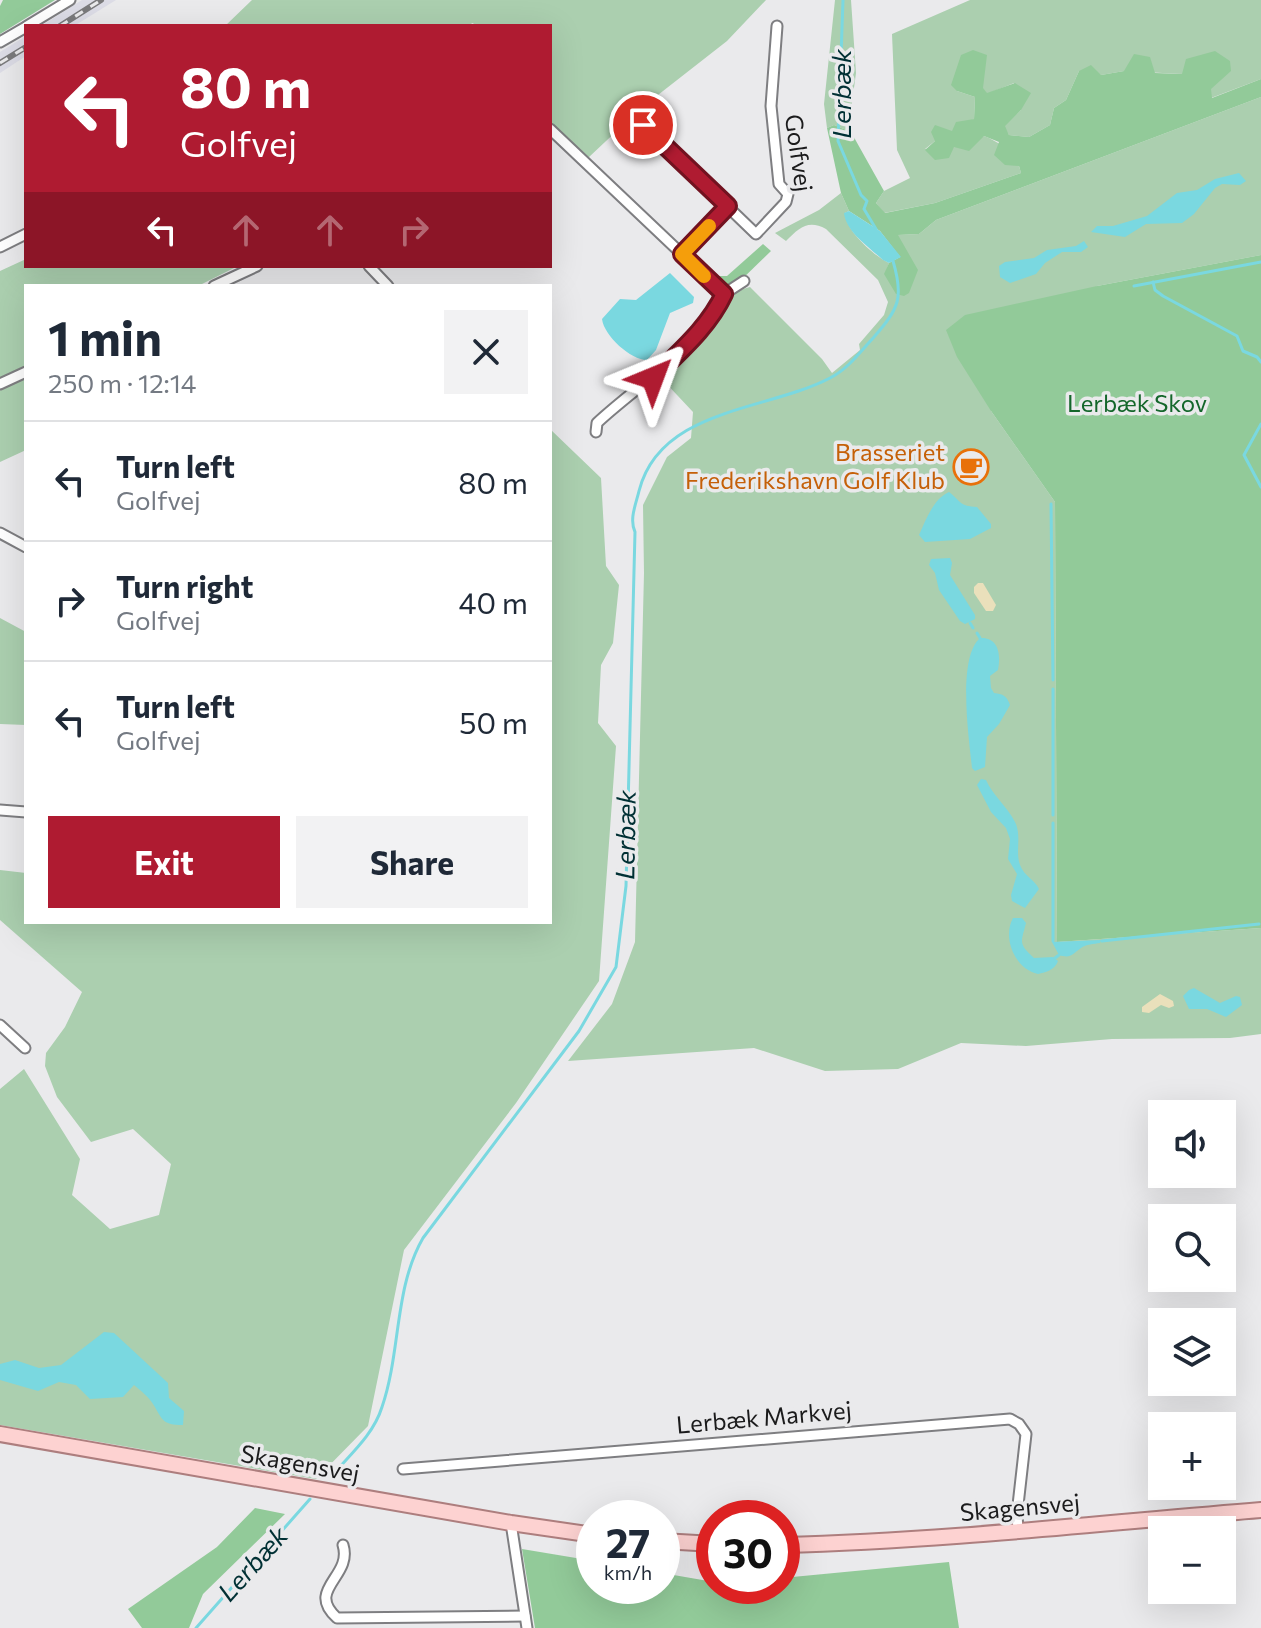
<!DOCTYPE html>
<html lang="en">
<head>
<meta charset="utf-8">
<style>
  body { margin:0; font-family:Commissioner,sans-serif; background:#f2f2f3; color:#1f2937; height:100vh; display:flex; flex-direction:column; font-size:30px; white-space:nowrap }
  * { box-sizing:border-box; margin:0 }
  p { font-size:26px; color:#747a83 }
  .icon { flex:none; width:44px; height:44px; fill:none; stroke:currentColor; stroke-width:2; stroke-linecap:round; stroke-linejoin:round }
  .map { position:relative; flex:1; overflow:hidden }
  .drawer { position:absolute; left:24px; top:284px; width:528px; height:640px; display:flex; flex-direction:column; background:#fff; border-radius:0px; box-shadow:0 8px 32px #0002 }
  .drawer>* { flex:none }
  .top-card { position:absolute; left:24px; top:24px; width:528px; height:244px; border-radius:0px; box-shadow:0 8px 32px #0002; background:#af1b31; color:#fff; overflow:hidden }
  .fabs { position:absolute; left:1148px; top:1100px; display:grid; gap:16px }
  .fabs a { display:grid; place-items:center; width:88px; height:88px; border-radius:0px; background:#fff; box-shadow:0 8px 32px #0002; font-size:40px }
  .speed { position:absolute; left:576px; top:1500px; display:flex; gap:16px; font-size:40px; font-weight:700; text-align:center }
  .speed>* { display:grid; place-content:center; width:104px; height:104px; border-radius:50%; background:#fff; box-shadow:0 8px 32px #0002; line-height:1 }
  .speed small { font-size:20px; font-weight:400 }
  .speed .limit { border:12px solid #d22; background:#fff; color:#111 }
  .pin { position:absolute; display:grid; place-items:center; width:68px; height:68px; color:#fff; margin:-34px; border:4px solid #fff; border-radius:50%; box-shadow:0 2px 8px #0007 }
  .me { position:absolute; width:88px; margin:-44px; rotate:44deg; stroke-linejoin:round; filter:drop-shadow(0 0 6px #0008) }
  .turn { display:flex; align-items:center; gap:28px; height:168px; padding:0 24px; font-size:36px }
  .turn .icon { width:104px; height:104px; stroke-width:2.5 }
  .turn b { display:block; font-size:56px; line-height:68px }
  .lanes { display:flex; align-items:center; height:76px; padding:0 24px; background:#0003; justify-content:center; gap:40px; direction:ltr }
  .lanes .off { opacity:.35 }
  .round { display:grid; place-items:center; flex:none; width:84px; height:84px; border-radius:0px; background:#f2f2f3 }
  .summary { display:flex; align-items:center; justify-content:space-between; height:136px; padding:0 24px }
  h1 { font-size:48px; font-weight:700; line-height:60px }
  .button { display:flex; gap:16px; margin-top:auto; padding:16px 24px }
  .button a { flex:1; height:92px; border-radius:0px; background:#af1b31; color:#fff; font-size:32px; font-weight:700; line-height:92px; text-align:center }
  .button a+a { background:#f2f2f3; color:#1f2937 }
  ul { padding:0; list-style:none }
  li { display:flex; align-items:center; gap:24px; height:120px; padding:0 24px; border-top:2px solid #e0e1e3 }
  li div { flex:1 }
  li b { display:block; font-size:30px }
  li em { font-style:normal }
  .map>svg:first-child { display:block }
</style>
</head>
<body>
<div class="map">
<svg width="1261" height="1628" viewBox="0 0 1261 1628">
  <rect width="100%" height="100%" fill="#eaeaec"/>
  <!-- built -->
  <g fill="#dcdce6">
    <path d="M82,0H116L74,26H41Z"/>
    <path d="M26,36V56L0,73V52Z"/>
  </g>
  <!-- green -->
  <g fill="#abcfaf">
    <path d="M252,0H766L727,41L640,109L588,158L550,122V26H475L473,23L466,26H225Z"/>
    <path d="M835,0H851L856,73L851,110V132L834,125L827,128L824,104Z"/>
    <path d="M970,0H1261V79L1211,98L1210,89L1182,74L1124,71L1101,75L1079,71L1066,100L1054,108L1050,125L1029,137L1009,135L1004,126L1021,110L1014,83L987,94L983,89L957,91L975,97L974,119L935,141L925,149L955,147L984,136C1000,142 1017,155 1021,173L935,203L884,213L876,203L884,191L910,178L897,150L892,34Z"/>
    <path d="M1261,97V255L1097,286L991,411L1055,502L1057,942L1261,928V1034L1230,1038L1112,1039L1026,1046L961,1043L898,1069L825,1071L754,1048L568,1061L612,1004L635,942L644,573L643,505L667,457L691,438L693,412L662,379L720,316C725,302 735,290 750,287L822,359L832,373L860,350L859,344L884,315L888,302L878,280L826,229C808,219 799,228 786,241L775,233L819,210L841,193L849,211L845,213C846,231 873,255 889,263L885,274L909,293L897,235L919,234L936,220Z"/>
    <path d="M26,259V266H238L198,286H26V450L0,462V271Z"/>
    <path d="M550,429L601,478L606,566L619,585L613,643L601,665L598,723L616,746L599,981L516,1103L404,1250L368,1426L316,1479L0,1425V1089L24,1069L80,1159L72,1195L110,1229L159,1215L171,1164L133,1129L91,1142L57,1097L45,1066L46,1053L65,1027L82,992L0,920V870L26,873V922H550Z"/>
    <path d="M0,618L26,632V725L0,724Z"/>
  </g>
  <!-- forest -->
  <g fill="#92ca99">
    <path d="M3,0H55L0,34V6Z"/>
    <path d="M973,50L987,55L983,88L987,93L1015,83L1031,93L1021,110L1005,126L1009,135L1029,137L1050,125L1054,108L1066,100L1079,71L1091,65L1101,75L1124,71L1134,54L1150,57L1155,73L1182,74L1186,59L1215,51L1230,61L1231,71L1211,89L1212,98L1261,79V97L936,220L919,234L898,235L918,270L909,293L904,296L896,294L884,274L889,263L900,257L880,231L849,211L841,193L827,128L834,125L851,132L884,191L876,203L885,213L935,203L1021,173L1019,166L1005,165L994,155L999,142L984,136L969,151L954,147L949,158L935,160L925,150L935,141L931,132L935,125L952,131L956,122L974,119L975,97L957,91L951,85L961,55Z"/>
    <path d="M763,244L771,251L736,285L722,287L710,276H727Z"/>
    <path d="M1261,255V928L1057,942L1055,502L991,411L957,357L946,330L965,315L1097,286Z"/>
    <path d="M255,1508L285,1514L203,1594L189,1628H142L128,1609L217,1547Z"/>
    <path d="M522,1549L594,1561V1586H662V1573L714,1582V1586H782V1578L949,1562L959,1628H535Z"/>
  </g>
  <!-- sand -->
  <g fill="#eae0bb">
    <path d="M978,583H983L996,605L993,611H986L974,593V587Z"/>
    <path d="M1160,994L1173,1001L1174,1006L1169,1008L1161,1005L1149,1013L1142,1012V1007Z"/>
  </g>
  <!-- water -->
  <g fill="#7ad8e0">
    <path d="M1239,173L1246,181L1240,185L1222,184L1215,188L1194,214L1182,223L1146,224L1125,237L1091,232L1097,226H1113L1147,216L1177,193L1197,190L1215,179Z"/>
    <path d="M849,211L880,231L901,257L889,263L883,260C869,247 846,232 844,213Z"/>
    <path d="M1084,241L1088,247L1081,252H1062L1045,263L1036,274L1010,283L1000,277L999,266L1005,262L1034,258L1047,250L1076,246Z"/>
    <path d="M670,273L694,297L693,303L670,313L656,350L647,360C631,360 604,336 602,319L620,299L636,300Z"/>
    <path d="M949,492C962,502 959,506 977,507L991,524V528L970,539L925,542L919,535C926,520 933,499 949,492Z"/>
    <path d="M950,558L952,563L950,575L975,615V619L965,624L960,621L939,590L935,573L929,565L931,559Z"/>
    <path d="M980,638C999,637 1001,655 998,670L990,676L991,688L994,693C1003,694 1007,696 1010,705L999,724L987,737L985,767L975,771L972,768C969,739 957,658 980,638Z"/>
    <path d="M981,779L986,780C993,796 1007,806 1015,822C1022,836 1015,851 1020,865C1024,876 1035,880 1039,889L1025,908L1012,901L1011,895L1017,874L1008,859L1010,839L1006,828L991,812L977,785Z"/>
    <path d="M1013,918H1022L1026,923C1021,943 1018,943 1034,958L1053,957L1058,961C1055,970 1046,972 1038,974C1015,969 1002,938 1013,918Z"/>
    <path d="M1101,940L1100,943C1094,944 1086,944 1081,948C1072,954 1071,959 1059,955L1052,942Z"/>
    <path d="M1194,988L1220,1003L1236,996L1240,997L1242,1005L1226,1017L1207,1009H1189L1183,996L1189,990Z"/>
    <path d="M104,1332L114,1333L168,1383L169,1398L184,1411L183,1425C162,1425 163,1420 153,1404C149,1397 141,1391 134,1385L123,1397L90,1399L76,1385L59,1382L38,1391L0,1380V1364L15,1360L39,1368L61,1365Z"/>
  </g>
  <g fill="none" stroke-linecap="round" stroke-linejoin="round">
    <!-- stream -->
    <g stroke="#7ad8e0" stroke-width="3">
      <path d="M843,0L838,141L861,195L867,201L864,209L876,229"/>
      <path d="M1153,282L1155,290L1163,296L1237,336L1243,351L1257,357L1261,362"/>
      <path d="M1134,286L1261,262"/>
      <path d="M1261,424L1244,455L1261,487"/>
      <path d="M1051,504L1053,680"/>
      <path d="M970,623L973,628"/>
      <path d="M977,633L980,638"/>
      <path d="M1053,689V815"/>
      <path d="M1053,941V823"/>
      <path d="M1102,941L1259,924"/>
      <path d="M1055,958L1059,955"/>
      <path d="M335,1472C353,1452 374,1433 382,1407C401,1352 394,1288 423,1238L579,1031L616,967L626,886L635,532C629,519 636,504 639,491C660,408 767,411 830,378C848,369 860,352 874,337C899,308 904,298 893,261"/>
      <path d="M196,1628L310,1499"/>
    </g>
    <defs>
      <g id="street">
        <path d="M27,26L70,0"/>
        <path d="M0,42L26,27"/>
        <path d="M643,125L756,234L786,202L788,194L779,184L771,106L777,26"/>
        <path d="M550,129L724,294L744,281"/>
        <path d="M0,247L26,234"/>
        <path d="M682,254L728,206"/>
        <path d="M369,266L388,286"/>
        <path d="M214,286L257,266"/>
        <path d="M0,384L26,372"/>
        <path d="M596,432L597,423C641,382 697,351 724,294"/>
        <path d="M0,533L26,547"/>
        <path d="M0,810L26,812"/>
        <path d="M0,1025L25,1048"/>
        <path d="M403,1469L1010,1419L1019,1424L1026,1434L1017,1514L1018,1531"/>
        <path d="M511,1523L527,1628"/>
        <path d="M343,1545C353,1577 305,1589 337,1618L525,1616"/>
      </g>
      <g id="primary">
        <path d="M0,1434L511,1523L594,1535"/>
        <path d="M662,1541L714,1544"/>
        <path d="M782,1545C942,1541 1102,1523 1261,1510"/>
      </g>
    </defs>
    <!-- street casing -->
    <use href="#street" stroke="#7e7e81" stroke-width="13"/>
    <!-- primary casing -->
    <use href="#primary" stroke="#ad7e7e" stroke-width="18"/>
    <!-- street -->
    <use href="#street" stroke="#fff" stroke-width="9"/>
    <!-- primary -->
    <use href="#primary" stroke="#fdd2d1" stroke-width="14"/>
    <defs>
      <g id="rail">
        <path d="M60,26L101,0"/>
        <path d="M0,63L26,47"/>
      </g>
    </defs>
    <!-- rail casing -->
    <use href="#rail" stroke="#7a7a7c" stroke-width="6"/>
    <!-- rail -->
    <use href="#rail" stroke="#eaeaec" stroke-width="3" stroke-dasharray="9" stroke-linecap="butt"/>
  </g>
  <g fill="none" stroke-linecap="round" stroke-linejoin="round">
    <defs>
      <path id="route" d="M643,125L728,206L682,254L724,294C708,328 679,352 653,378"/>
    </defs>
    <!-- route casing -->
    <use href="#route" stroke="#721220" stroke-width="20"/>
    <!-- route -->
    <use href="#route" stroke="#af1b31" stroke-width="14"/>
    <!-- slow -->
    <path stroke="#f59e0b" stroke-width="14" d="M704,276L682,254L709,226"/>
  </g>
  <!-- icons -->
  <defs>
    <symbol id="cafe-ring" viewBox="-11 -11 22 22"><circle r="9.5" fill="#eaeaec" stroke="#e8710a" stroke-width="1.5"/><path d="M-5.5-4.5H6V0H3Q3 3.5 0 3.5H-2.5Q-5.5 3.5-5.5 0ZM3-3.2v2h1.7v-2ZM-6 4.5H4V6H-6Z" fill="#e8710a"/></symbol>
  </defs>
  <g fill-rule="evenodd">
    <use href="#cafe-ring" x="951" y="447" width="40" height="40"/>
  </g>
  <g text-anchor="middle" stroke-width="7" stroke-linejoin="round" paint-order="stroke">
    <!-- street labels -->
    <g font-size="24" fill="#1b1b1c" stroke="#eaeaec">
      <text transform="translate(798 153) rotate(82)" y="8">Golfvej</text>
      <text transform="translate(764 1418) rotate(-5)" y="8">Lerbæk Markvej</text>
      <text transform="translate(300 1464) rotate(10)" y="8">Skagensvej</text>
      <text transform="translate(1020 1508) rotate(-5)" y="8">Skagensvej</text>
    </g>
    <!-- park labels -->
    <g font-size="24" fill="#14672b" stroke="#eaeaec">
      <text x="1137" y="412">Lerbæk Skov</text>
    </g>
    <!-- food labels -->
    <g font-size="24" fill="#c56008" stroke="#eaeaec" text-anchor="end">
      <text x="945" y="461">Brasseriet<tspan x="945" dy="28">Frederikshavn Golf Klub</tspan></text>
    </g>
    <!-- water labels -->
    <g font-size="26" font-style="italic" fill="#003034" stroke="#eaeaec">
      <text transform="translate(842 94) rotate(-90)" y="9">Lerbæk</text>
      <text transform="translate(626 835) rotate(-89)" y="9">Lerbæk</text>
      <text transform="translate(253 1564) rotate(-48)" y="9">Lerbæk</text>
    </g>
  </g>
</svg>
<div class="fabs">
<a><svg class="icon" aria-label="sound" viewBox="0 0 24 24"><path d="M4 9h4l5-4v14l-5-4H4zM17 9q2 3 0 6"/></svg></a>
<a><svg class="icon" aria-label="search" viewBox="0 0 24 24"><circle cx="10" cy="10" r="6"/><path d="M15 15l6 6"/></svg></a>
<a><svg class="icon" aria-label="layers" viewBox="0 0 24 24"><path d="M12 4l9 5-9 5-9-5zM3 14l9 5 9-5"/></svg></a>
<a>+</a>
<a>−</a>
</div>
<div class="speed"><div>27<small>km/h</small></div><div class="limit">30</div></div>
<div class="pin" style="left:643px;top:125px;background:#d93025"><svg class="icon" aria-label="arrive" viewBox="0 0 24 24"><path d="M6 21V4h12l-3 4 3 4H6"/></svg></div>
<svg class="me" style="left:653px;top:378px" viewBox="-20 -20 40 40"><path d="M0-17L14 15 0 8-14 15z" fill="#af1b31" stroke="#fff" stroke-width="4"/></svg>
<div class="top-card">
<div class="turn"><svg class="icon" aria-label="left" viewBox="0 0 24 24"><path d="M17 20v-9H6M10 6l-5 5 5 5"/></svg><div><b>80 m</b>Golfvej</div></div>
<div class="lanes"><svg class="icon" aria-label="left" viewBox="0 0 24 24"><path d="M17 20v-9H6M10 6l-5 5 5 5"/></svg><svg class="icon off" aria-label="ahead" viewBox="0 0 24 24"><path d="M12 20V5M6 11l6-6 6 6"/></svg><svg class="icon off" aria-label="ahead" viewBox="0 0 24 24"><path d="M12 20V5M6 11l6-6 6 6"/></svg><svg class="icon off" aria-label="right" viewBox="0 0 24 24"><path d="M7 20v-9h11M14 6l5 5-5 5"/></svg></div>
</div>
<section class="drawer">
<div class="summary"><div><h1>1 min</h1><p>250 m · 12:14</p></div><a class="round"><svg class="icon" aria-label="close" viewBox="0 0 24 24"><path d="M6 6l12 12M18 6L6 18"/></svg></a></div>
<ul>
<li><svg class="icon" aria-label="left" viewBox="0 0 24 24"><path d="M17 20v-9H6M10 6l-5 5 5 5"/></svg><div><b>Turn left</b><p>Golfvej</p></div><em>80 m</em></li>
<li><svg class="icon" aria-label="right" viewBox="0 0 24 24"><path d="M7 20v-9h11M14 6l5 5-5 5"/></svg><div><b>Turn right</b><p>Golfvej</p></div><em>40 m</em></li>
<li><svg class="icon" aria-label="left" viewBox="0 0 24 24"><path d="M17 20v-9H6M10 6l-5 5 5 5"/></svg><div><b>Turn left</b><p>Golfvej</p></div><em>50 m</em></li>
</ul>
<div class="button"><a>Exit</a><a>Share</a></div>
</section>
</div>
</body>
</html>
